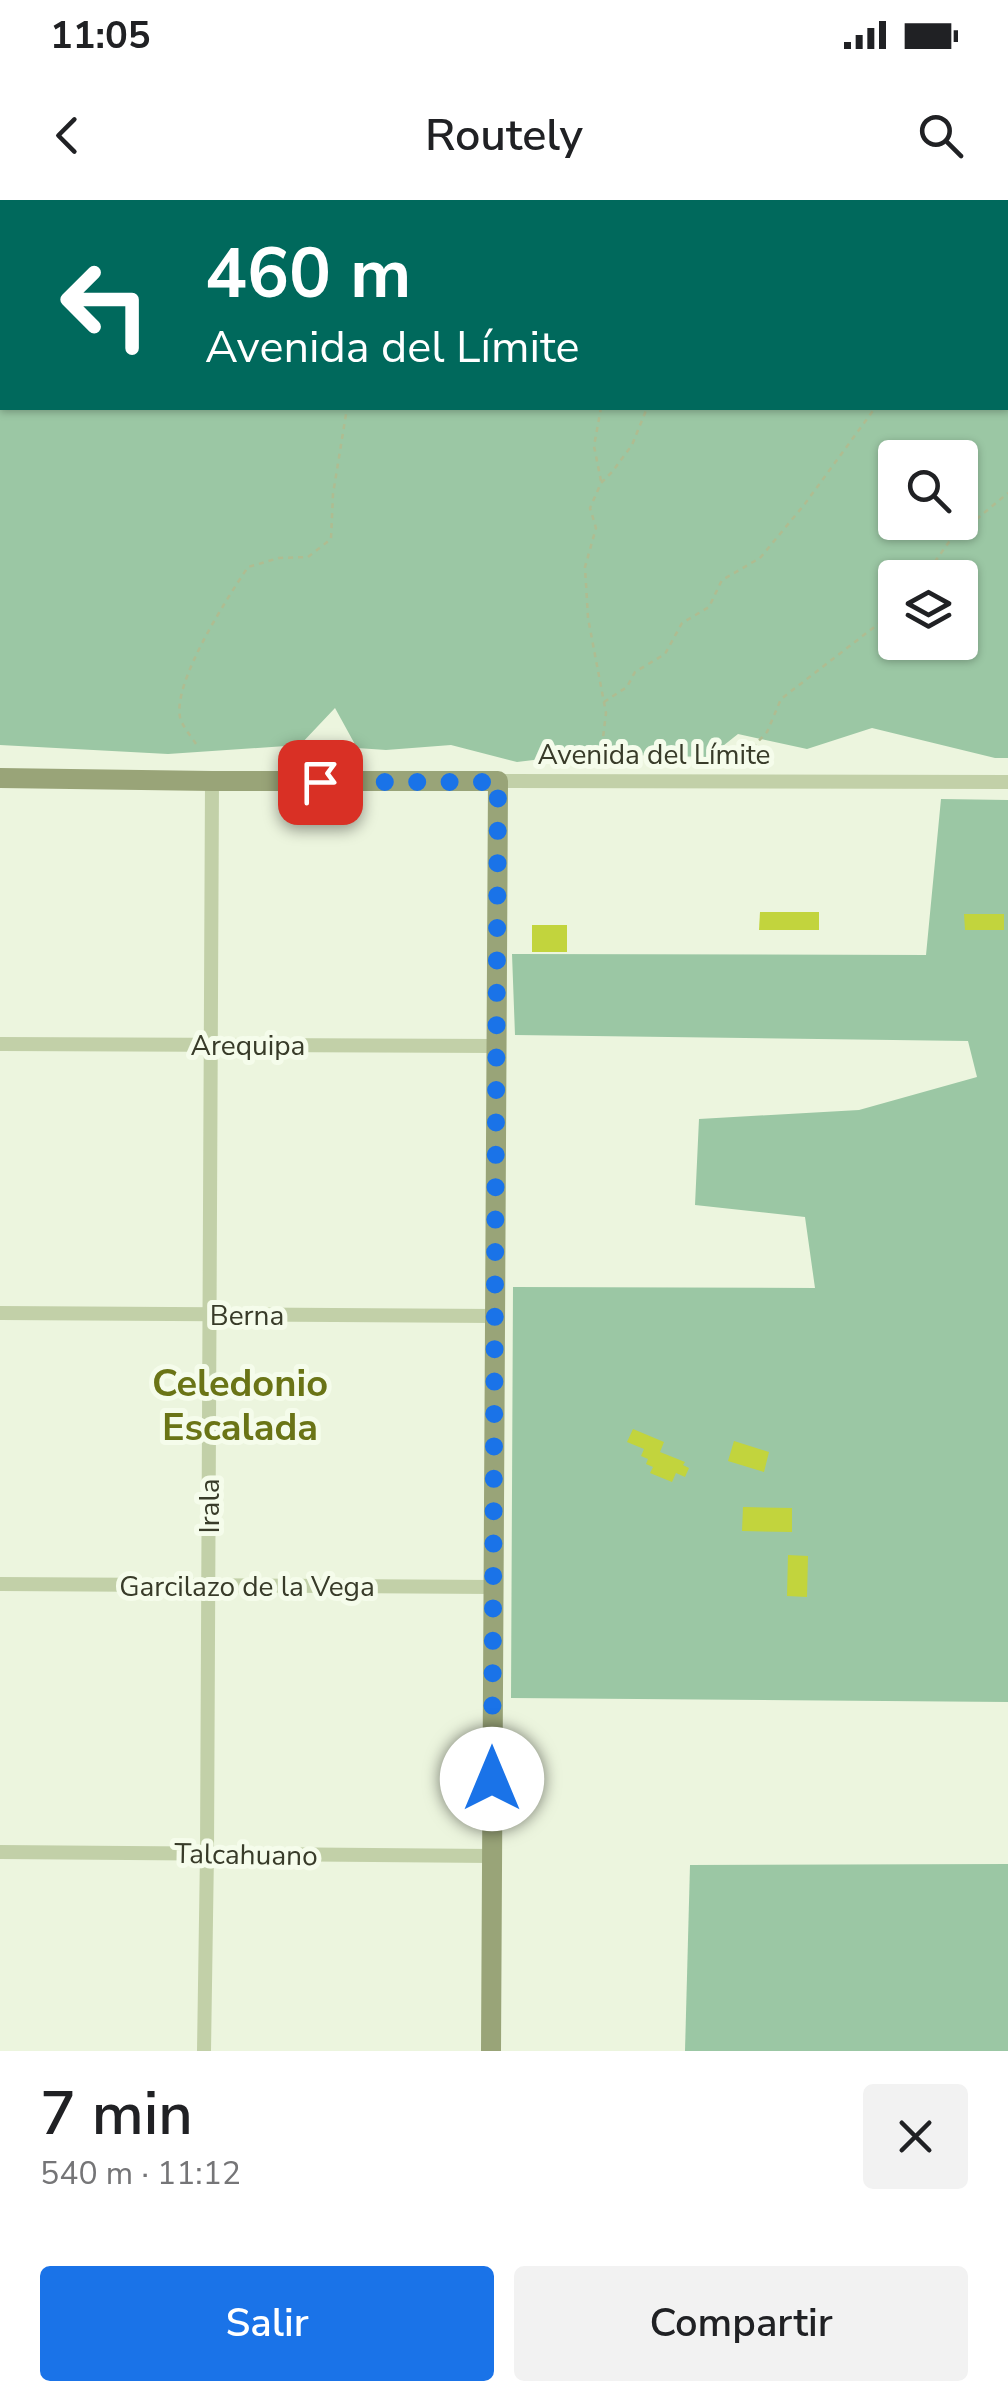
<!DOCTYPE html>
<html lang="es">
<head>
<meta charset="utf-8">
<style>
  body { margin:0; font-family:"Nunito Sans",sans-serif; background:#f2f2f2; color:#202124; height:100vh; display:flex; flex-direction:column; font-size:38px; white-space:nowrap }
  * { box-sizing:border-box; margin:0 }
  p { font-size:32px; color:#757577 }
  .icon { flex:none; width:55px; height:55px; fill:none; stroke:currentColor; stroke-width:2; stroke-linecap:round; stroke-linejoin:round }
  .map { position:relative; height:1851px; overflow:hidden }
  .sheet { display:flex; flex-direction:column; background:#fff; flex:1 }
  .sheet>* { flex:none }
  .top-card { position:absolute; left:0px; top:0px; width:1010px; height:210px; box-shadow:0 2px 8px #0004; background:#00695c; color:#fff; overflow:hidden }
  .fabs { position:absolute; left:878px; top:240px; display:grid; gap:20px }
  .fabs a { display:grid; place-items:center; width:100px; height:100px; border-radius:10px; background:#fff; box-shadow:0 2px 8px #0004; font-size:50px }
  .pin { position:absolute; display:grid; place-items:center; width:85px; height:85px; color:#fff; margin:-42px; border-radius:20px; box-shadow:0 5px 15px #0006 }
  .me { position:absolute; width:110px; margin:-55px; rotate:0deg; stroke-linejoin:round; filter:drop-shadow(0 0 8px #0008) }
  .turn { display:flex; align-items:center; gap:35px; height:210px; padding:0 40px; font-size:45px }
  .turn .icon { width:130px; height:130px; stroke-width:2.5 }
  .turn b { display:block; font-size:70px; line-height:85px }
  .round { display:grid; place-items:center; flex:none; width:105px; height:105px; border-radius:10px; background:#f2f2f2 }
  .overview { display:flex; align-items:center; justify-content:space-between; height:170px; padding:0 40px }
  h1 { font-size:60px; font-weight:600; line-height:75px }
  .action { display:flex; gap:20px; margin-top:auto; padding:20px 40px }
  .action a { flex:1; height:115px; border-radius:10px; background:#1a73e8; color:#fff; font-size:40px; font-weight:600; line-height:115px; text-align:center }
  .action a+a { background:#f2f2f2; color:#202124 }
  .status { display:flex; justify-content:space-between; align-items:center; height:70px; padding:0 50px; background:#fff; direction:ltr }
  .status svg { height:28px; fill:currentColor }
  header { display:flex; justify-content:space-between; align-items:center; height:130px; padding:0 40px; background:#fff; font-size:45px; font-weight:600 }
  .map>svg:first-child { display:block }
</style>
</head>
<body>
<div class="status"><b>11:05</b><svg viewBox="0 0 49 12"><path d="M0 12V9h3v3zM5 12V6h3v6zM10 12V3h3v9zM15 12V0h3v12zM26 1h20v11H26zM47 4h2v5h-2z"/></svg></div>
<header><svg class="icon" aria-label="back" viewBox="0 0 24 24"><path d="M15 5l-7 7 7 7"/></svg>Routely<svg class="icon" aria-label="search" viewBox="0 0 24 24"><circle cx="10" cy="10" r="6"/><path d="M15 15l6 6"/></svg></header>
<div class="map">
<svg width="1008" height="1851" viewBox="0 0 1008 1851">
  <rect width="100%" height="100%" fill="#ecf5de"/>
  <!-- green -->
  <g fill="#9bc7a4" fill-rule="evenodd">
    <path d="M145,0H1008V558H995L872,528L807,549L738,534L709,557L583,554L517,562L451,545L386,550L357,548L335,508L300,545L168,554L0,545V180H2V208H1008V2H146ZM895,258H960V322H895ZM895,378H960V442H895Z"/>
    <path d="M941,599L1008,600V1502L511,1498L513,1087L815,1088L805,1017L695,1005L699,919L859,910L977,877L968,841L515,835L512,754L926,755Z"/>
    <path d="M1008,1664V1851H685L690,1665Z"/>
  </g>
  <!-- building -->
  <g fill="#c2d43d">
    <path d="M760,712H819V730H759Z"/>
    <path d="M964,714H1004V730H965Z"/>
    <rect x="532" y="725" width="35" height="27"/>
    <path d="M633,1229L664,1242L660,1252L685,1262L683,1265L689,1268L685,1277L676,1273L672,1282L650,1273L653,1267L646,1264L648,1259L641,1256L644,1249L627,1242Z"/>
    <path d="M734,1241L769,1252L764,1272L728,1261Z"/>
    <path d="M743,1307L792,1308V1332L742,1331Z"/>
    <path d="M788,1355L808,1356L807,1397L787,1396Z"/>
  </g>
  <g fill="none" stroke-linecap="round" stroke-linejoin="round">
    <!-- path -->
    <g stroke="#afbc91" stroke-width="2.5" stroke-dasharray="5 5" stroke-linecap="butt">
      <path d="M314,0V2"/>
      <path d="M508,0L510,2"/>
      <path d="M651,0V2"/>
      <path d="M621,2V0"/>
      <path d="M814,2V0"/>
      <path d="M841,2L844,0"/>
      <path d="M601,281L594,246L601,208"/>
      <path d="M923,378L949,342L1008,293"/>
      <path d="M604,502L627,487L635,472L665,454L682,423L709,407L722,380L760,358L804,305L875,208"/>
      <path d="M196,544C191,536 182,526 180,517C173,481 228,397 248,367L279,358L308,357L331,339L333,294L347,208"/>
      <path d="M602,546L606,513L588,418L585,367L596,328L590,308L601,283L612,272L632,245L647,208"/>
      <path d="M729,566L741,560L767,532L781,499L895,411"/>
    </g>
    <!-- street -->
    <g stroke="#c2d0a8" stroke-width="14">
      <path d="M71,2V0"/>
      <path d="M0,151H2"/>
      <path d="M498,581L1008,582"/>
      <path d="M0,844L497,846"/>
      <path d="M0,1113L495,1116"/>
      <path d="M0,1384L493,1387"/>
      <path d="M0,1652L492,1656"/>
      <path d="M204,1851L207,1653L212,581"/>
    </g>
    <!-- secondary -->
    <path stroke="#99a478" stroke-width="20" d="M0,578L212,581H498L491,1851"/>
  </g>
  <g fill="none" stroke-linecap="round" stroke-linejoin="round">
    <!-- route -->
    <path stroke="#1a73e8" stroke-width="18" stroke-dasharray="0 32.4" d="M320,582H498L492,1579"/>
  </g>
  <g text-anchor="middle" stroke-width="10" stroke-linejoin="round" paint-order="stroke">
    <!-- street labels -->
    <g font-size="28" fill="#383b29" stroke="#f5fceb">
      <text x="654" y="564">Avenida del Límite</text>
      <text x="248" y="855">Arequipa</text>
      <text x="247" y="1125">Berna</text>
      <text transform="translate(209 1306) rotate(-90)" y="10">Irala</text>
      <text x="247" y="1396">Garcilazo de la Vega</text>
      <text transform="translate(246 1654) rotate(1)" y="10">Talcahuano</text>
    </g>
    <!-- district labels -->
    <g font-size="38" font-weight="bold" fill="#6a7416" stroke="#f5fceb">
      <text x="240" y="1196">Celedonio<tspan x="240" dy="44">Escalada</tspan></text>
    </g>
  </g>
</svg>
<div class="fabs">
<a><svg class="icon" aria-label="search" viewBox="0 0 24 24"><circle cx="10" cy="10" r="6"/><path d="M15 15l6 6"/></svg></a>
<a><svg class="icon" aria-label="layers" viewBox="0 0 24 24"><path d="M12 4l9 5-9 5-9-5zM3 14l9 5 9-5"/></svg></a>
</div>
<div class="pin" style="left:320px;top:582px;background:#d93025"><svg class="icon" aria-label="arrive" viewBox="0 0 24 24"><path d="M6 21V4h12l-3 4 3 4H6"/></svg></div>
<svg class="me" style="left:492px;top:1579px" viewBox="-20 -20 40 40"><circle r="19" fill="#fff"/><path d="M0-13L10 11 0 6-10 11z" fill="#1a73e8"/></svg>
<div class="top-card">
<div class="turn"><svg class="icon" aria-label="left" viewBox="0 0 24 24"><path d="M17 20v-9H6M10 6l-5 5 5 5"/></svg><div><b>460 m</b>Avenida del Límite</div></div>
</div>
</div>
<section class="sheet">
<div class="overview"><div><h1>7 min</h1><p>540 m · 11:12</p></div><a class="round"><svg class="icon" aria-label="close" viewBox="0 0 24 24"><path d="M6 6l12 12M18 6L6 18"/></svg></a></div>
<div class="action"><a>Salir</a><a>Compartir</a></div>
</section>
</body>
</html>
